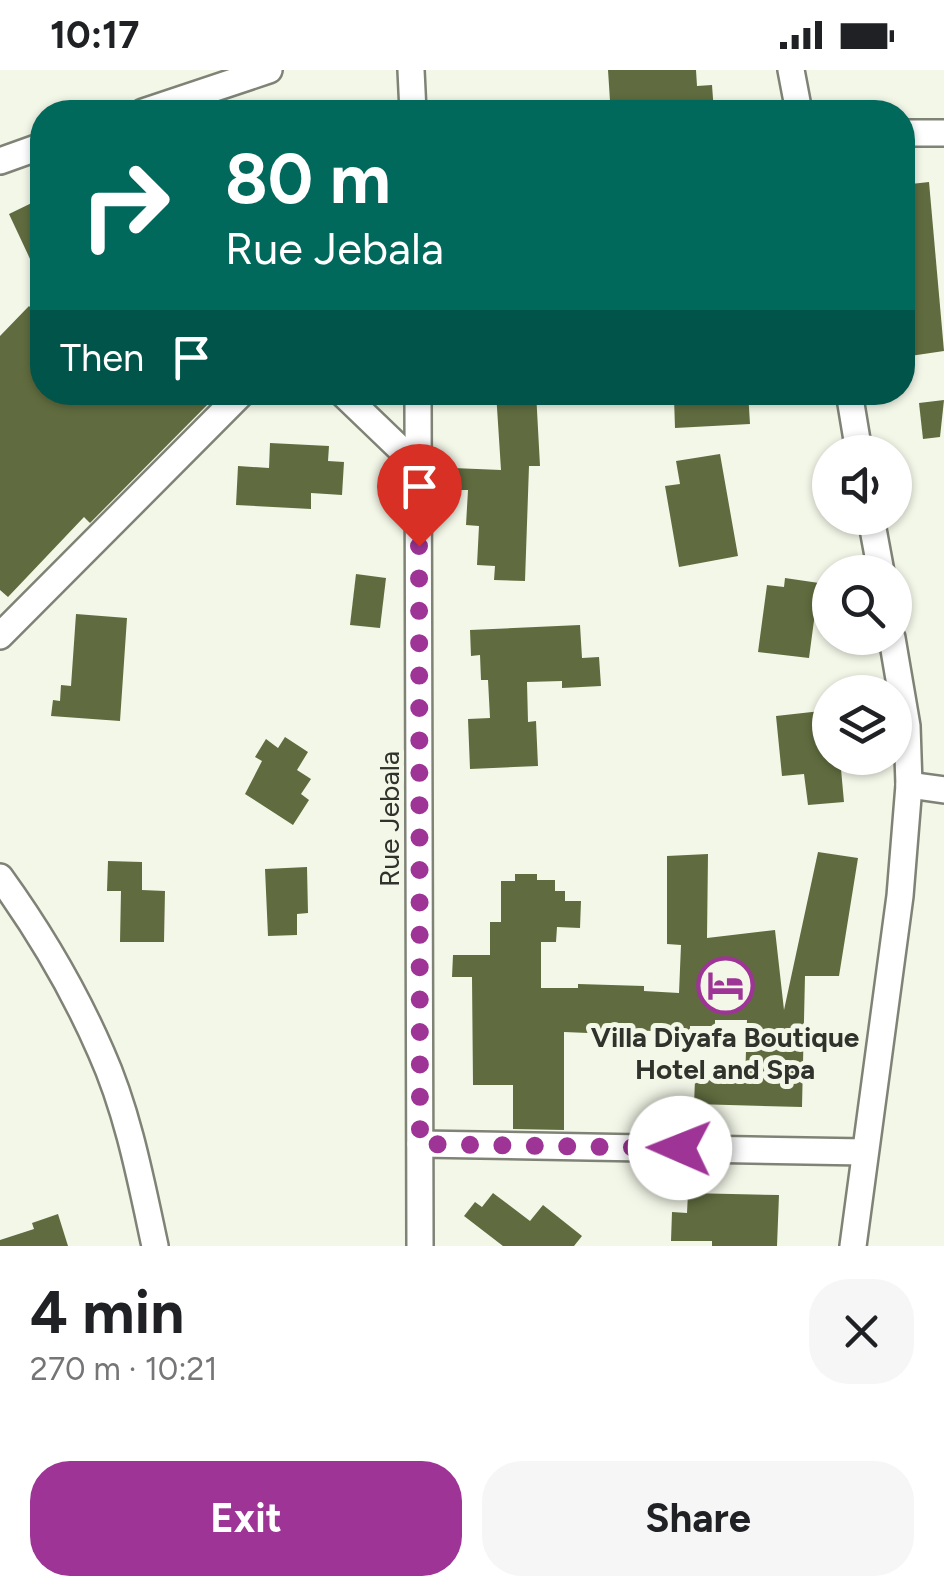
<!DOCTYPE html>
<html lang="en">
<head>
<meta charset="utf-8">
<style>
  body { margin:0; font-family:Figtree,sans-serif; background:#f6f6f6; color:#202124; height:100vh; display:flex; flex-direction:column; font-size:38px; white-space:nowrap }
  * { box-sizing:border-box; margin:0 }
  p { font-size:32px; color:#757577 }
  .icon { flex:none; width:55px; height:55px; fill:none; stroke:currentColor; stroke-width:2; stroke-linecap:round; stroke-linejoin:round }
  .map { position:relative; height:1176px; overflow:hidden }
  .sheet { display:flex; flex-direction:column; background:#fff; flex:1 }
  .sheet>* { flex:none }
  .hud { position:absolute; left:30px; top:30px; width:885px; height:305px; border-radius:40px; box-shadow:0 2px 8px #0004; background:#00695c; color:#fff; overflow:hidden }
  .controls { position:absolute; left:812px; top:365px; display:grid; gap:20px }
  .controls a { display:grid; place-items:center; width:100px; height:100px; border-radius:50%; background:#fff; box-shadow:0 2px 8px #0004; font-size:50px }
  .pin { position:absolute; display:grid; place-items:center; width:85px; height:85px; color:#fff; margin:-102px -42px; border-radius:50% 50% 50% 0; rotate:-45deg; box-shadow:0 0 10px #0007 }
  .pin .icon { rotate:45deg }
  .me { position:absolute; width:110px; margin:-55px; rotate:271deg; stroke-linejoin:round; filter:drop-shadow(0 0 8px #0008) }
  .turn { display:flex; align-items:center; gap:35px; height:210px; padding:0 30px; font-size:45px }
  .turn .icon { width:130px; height:130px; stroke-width:2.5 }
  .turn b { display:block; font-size:70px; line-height:85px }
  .then { display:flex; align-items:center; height:95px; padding:0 30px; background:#0003; gap:20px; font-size:38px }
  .round { display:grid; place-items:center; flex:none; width:105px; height:105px; border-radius:40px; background:#f6f6f6 }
  .headline { display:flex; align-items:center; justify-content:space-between; height:170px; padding:0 30px }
  h1 { font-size:60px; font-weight:700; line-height:75px }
  .cta { display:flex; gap:20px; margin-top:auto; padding:20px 30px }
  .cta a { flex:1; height:115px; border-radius:40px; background:#9d3496; color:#fff; font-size:40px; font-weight:700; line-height:115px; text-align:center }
  .cta a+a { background:#f6f6f6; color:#202124 }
  .status { display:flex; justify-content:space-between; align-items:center; height:70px; padding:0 50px; background:#fff; direction:ltr }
  .status svg { height:28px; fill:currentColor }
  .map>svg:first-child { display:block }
</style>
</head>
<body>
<div class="status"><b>10:17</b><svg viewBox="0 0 49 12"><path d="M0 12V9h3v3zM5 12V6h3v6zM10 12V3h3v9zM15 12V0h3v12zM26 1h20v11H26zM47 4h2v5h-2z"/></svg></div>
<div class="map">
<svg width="944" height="1176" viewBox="0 0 944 1176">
  <rect width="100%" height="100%" fill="#f3f7e8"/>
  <!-- building -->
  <g fill="#606c3f">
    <path d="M608,0H696L697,16L712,15L714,42H626L625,30L610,31Z"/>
    <path d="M929,112L944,281L910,286L902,231V115Z"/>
    <path d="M42,128V185L31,191L9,144Z"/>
    <path d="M29,236L42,249V322H220L90,453L84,447L8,527L0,520V266Z"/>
    <path d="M496,322H536L540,396H529L525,511L494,510L495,496L477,495L479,456L466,455L468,420H452L453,398L501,400Z"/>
    <path d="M685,322H748L750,354L675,358L674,328H686Z"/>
    <path d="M944,330L940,367L923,369L919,333Z"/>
    <path d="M270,373L329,376L328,391L344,392L342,425L311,423V439L236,435L238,396L269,398Z"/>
    <path d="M720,384L738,486L679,497L665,416L680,414L676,391Z"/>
    <path d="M356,504L386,508L380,558L350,555Z"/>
    <path d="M785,508L819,513L809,588L758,582L767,515L784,517Z"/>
    <path d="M76,544L127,548L120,651L51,646L53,630L60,631L61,615L71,616Z"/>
    <path d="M580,555L582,588L599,587L601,616L562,618V611L527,612L528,652L536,651L538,696L470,699L468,649L490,648L488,610H481L480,585L471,586L470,560Z"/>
    <path d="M830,640V688H840L844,732L808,735L804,704L782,706L776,646Z"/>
    <path d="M285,667L308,682L297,700L311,709L301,724L309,730L293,755L245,724L262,691L255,687L266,669L278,678Z"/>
    <path d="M818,782L858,788L839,906H805L802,1037L694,1034L695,1010L745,1011L747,950H715V956H690V963L613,959L612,964L564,962V1060L513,1059V1015H473L472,907H452L453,885H490V852H501V811H515V804H537V810H555V821H565V831H581L580,858L557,857L556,872H541V918H578V914L644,916V921L679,923L681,875L667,874V786L708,784L707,868L775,860L784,940Z"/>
    <path d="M108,791L142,792V820L165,821L164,872H120L121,821H107Z"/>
    <path d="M307,797L308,843L297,844V865L268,866L265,799Z"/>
    <path d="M493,1123L530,1151L543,1135L582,1166L574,1176H503L464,1146L475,1132L482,1137Z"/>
    <path d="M688,1123L779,1125L777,1176H712V1171H671L672,1142L687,1143Z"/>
    <path d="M58,1144L68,1176H0V1170L34,1159L32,1153Z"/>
  </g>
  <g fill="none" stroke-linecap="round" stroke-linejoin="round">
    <defs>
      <g id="minor">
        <path d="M411,0L413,42"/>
        <path d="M791,0L799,42"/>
        <path d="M143,42L269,0"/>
        <path d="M902,63H944"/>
        <path d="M0,91L42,76"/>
        <path d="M341,322L418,396"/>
        <path d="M418,322L420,1176"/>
        <path d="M849,322L859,382"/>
        <path d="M871,448L881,502"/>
        <path d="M0,566L243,322"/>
        <path d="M909,715L944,720"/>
        <path d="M0,807C39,861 74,920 101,982C128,1042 141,1111 155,1176"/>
        <path d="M420,1074L865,1082"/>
        <path d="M853,1176L900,826L909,715L907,656L892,568"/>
      </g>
    </defs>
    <!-- minor casing -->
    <use href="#minor" stroke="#7f8376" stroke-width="30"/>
    <!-- minor -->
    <use href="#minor" stroke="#fff" stroke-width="25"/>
  </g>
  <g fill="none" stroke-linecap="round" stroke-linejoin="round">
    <!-- route -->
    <path stroke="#9d3496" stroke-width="18" stroke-dasharray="0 32.4" d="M419,476L420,1074L680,1078"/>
  </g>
  <!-- icons -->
  <defs>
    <symbol id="hotel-ring" viewBox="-11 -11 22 22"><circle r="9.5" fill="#f3f7e8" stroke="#9d3496" stroke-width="1.5"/><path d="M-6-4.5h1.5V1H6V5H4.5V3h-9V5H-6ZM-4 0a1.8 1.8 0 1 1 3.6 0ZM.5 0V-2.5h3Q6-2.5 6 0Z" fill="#9d3496"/></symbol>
  </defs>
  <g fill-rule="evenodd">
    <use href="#hotel-ring" x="694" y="884" width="63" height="63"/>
  </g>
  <g text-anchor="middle" stroke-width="10" stroke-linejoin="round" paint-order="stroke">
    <!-- street labels -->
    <g font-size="28" fill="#30322c" stroke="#f3f7e8">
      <text transform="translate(389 749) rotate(-90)" y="10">Rue Jebala</text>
    </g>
    <!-- poi labels -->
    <g font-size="28" font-weight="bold" fill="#30322c" stroke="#f3f7e8">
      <text x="725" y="977">Villa Diyafa Boutique<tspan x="725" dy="32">Hotel and Spa</tspan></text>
    </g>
  </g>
</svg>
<div class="controls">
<a><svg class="icon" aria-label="sound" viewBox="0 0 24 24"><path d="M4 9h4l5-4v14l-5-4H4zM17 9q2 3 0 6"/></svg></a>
<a><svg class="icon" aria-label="search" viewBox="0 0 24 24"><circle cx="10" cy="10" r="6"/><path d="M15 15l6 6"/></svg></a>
<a><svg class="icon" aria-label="layers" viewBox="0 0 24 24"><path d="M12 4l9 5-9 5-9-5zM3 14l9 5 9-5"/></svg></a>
</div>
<div class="pin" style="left:419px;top:476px;background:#d93025"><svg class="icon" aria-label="arrive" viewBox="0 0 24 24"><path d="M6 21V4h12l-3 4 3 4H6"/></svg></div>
<svg class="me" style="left:680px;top:1078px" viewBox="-20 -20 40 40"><circle r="19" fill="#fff"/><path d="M0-13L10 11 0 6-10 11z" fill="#9d3496"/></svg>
<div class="hud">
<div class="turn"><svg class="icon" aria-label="right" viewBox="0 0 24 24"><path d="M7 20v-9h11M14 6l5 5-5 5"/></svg><div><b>80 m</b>Rue Jebala</div></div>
<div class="then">Then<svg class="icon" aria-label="arrive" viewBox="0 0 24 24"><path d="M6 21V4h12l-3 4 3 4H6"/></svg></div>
</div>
</div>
<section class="sheet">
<div class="headline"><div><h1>4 min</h1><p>270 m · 10:21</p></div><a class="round"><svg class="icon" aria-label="close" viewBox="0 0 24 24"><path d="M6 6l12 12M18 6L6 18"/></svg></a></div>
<div class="cta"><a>Exit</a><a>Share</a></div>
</section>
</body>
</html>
